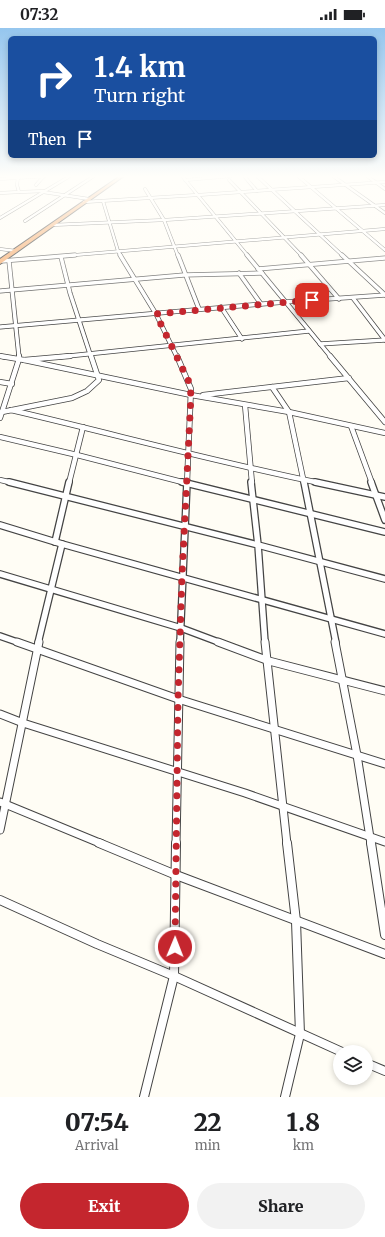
<!DOCTYPE html>
<html lang="en">
<head>
<meta charset="utf-8">
<style>
  body { margin:0; font-family:Merriweather,serif; background:#f2f2f2; color:#202124; height:100vh; display:flex; flex-direction:column; font-size:15px; white-space:nowrap }
  * { box-sizing:border-box; margin:0 }
  p { font-size:13px; color:#757577 }
  .icon { flex:none; width:22px; height:22px; fill:none; stroke:currentColor; stroke-width:2; stroke-linecap:round; stroke-linejoin:round }
  .map { position:relative; height:1069px; overflow:hidden }
  .sheet { display:flex; flex-direction:column; background:#fff; flex:1 }
  .sheet>* { flex:none }
  .top-card { position:absolute; left:8px; top:8px; width:369px; height:122px; border-radius:6px; box-shadow:0 2px 6px #0003; background:#1a4fa0; color:#fff; overflow:hidden }
  .fabs { position:absolute; left:333px; top:1017px; display:grid; gap:8px }
  .fabs a { display:grid; place-items:center; width:40px; height:40px; border-radius:50%; background:#fff; box-shadow:0 2px 6px #0003; font-size:20px }
  .pin { position:absolute; display:grid; place-items:center; width:34px; height:34px; color:#fff; margin:-17px; border-radius:8px; box-shadow:0 2px 6px #0006 }
  .me { position:absolute; width:44px; margin:-22px; rotate:1deg; stroke-linejoin:round; filter:drop-shadow(0 0 3px #0008) }
  .turn { display:flex; align-items:center; gap:14px; height:84px; padding:0 20px; font-size:18px }
  .turn .icon { width:52px; height:52px; stroke-width:2.5 }
  .turn b { display:block; font-size:28px; line-height:34px }
  .then { display:flex; align-items:center; height:38px; padding:0 20px; background:#0003; gap:8px; font-size:15px }
  .eta { display:flex; justify-content:space-evenly; align-items:center; height:68px; text-align:center }
  .eta b { font-size:24px; font-weight:800; line-height:28px }
  .button { display:flex; gap:8px; margin-top:auto; padding:8px 20px }
  .button a { flex:1; height:46px; border-radius:24px; background:#c4262e; color:#fff; font-size:16px; font-weight:800; line-height:46px; text-align:center }
  .button a+a { background:#f2f2f2; color:#202124 }
  .status { display:flex; justify-content:space-between; align-items:center; height:28px; padding:0 20px; background:#fff; direction:ltr }
  .status svg { height:11px; fill:currentColor }
  .map>svg:first-child { display:block }
</style>
</head>
<body>
<div class="status"><b>07:32</b><svg viewBox="0 0 49 12"><path d="M0 12V9h3v3zM5 12V6h3v6zM10 12V3h3v9zM15 12V0h3v12zM26 1h20v11H26zM47 4h2v5h-2z"/></svg></div>
<div class="map">
<svg width="385" height="1069" viewBox="0 0 385 1069">
  <rect width="100%" height="100%" fill="#fffdf5"/>
  <g fill="none" stroke-linecap="round" stroke-linejoin="round">
    <defs>
      <g id="street-far5">
        <path d="M182,148L248,228"/>
        <path d="M244,148L257,163"/>
        <path d="M257,148L343,228"/>
        <path d="M298,148L385,222"/>
        <path d="M333,148L385,185"/>
        <path d="M367,148L385,161"/>
        <path d="M0,151L45,148"/>
        <path d="M185,152L231,148"/>
        <path d="M229,152L302,228"/>
        <path d="M36,157L43,149"/>
        <path d="M145,161L164,192L178,228"/>
        <path d="M19,164L45,163"/>
        <path d="M43,164L89,171"/>
        <path d="M0,165L19,164L17,157L18,148"/>
        <path d="M198,167L385,154"/>
        <path d="M103,173L118,223L121,228"/>
        <path d="M84,174L197,167"/>
        <path d="M0,190L70,148"/>
        <path d="M25,193L94,148"/>
        <path d="M52,197L164,192L385,177"/>
        <path d="M0,221L16,223"/>
        <path d="M63,228L385,201"/>
      </g>
      <g id="street-far4">
        <path d="M120,227L156,286L177,329"/>
        <path d="M178,227L199,281"/>
        <path d="M247,227L331,329"/>
        <path d="M301,227L339,271"/>
        <path d="M342,227L385,267"/>
        <path d="M61,229L70,265L91,329"/>
        <path d="M2,233L75,227"/>
        <path d="M9,233L19,329"/>
        <path d="M258,241L385,230"/>
        <path d="M239,245L261,276"/>
        <path d="M0,263L184,247L262,245"/>
        <path d="M353,270L385,312"/>
        <path d="M221,279L242,311"/>
        <path d="M0,299L285,274L385,267"/>
        <path d="M320,316L385,312"/>
        <path d="M0,328L4,329"/>
        <path d="M59,329L309,303"/>
      </g>
      <g id="street-far3">
        <path d="M0,328L24,332L70,328"/>
        <path d="M177,328L191,361L187,455"/>
        <path d="M330,328L385,394"/>
        <path d="M24,332L191,367L289,384L385,405"/>
        <path d="M0,354L12,356"/>
        <path d="M272,359L289,384L304,455"/>
        <path d="M203,367L349,350"/>
        <path d="M245,377L252,455"/>
        <path d="M11,382C114,406 216,434 320,455"/>
        <path d="M2,384L72,370L87,363L99,352L91,328"/>
        <path d="M0,390L19,331V328"/>
        <path d="M351,398L372,455"/>
        <path d="M0,409L77,427L186,455"/>
        <path d="M0,452L13,455"/>
        <path d="M69,455L83,399"/>
      </g>
      <g id="street-far2">
        <path d="M9,454L258,517L265,615"/>
        <path d="M182,454L385,504"/>
        <path d="M251,454L258,517L385,551"/>
        <path d="M304,454L336,615"/>
        <path d="M315,454L385,469"/>
        <path d="M371,454L385,492"/>
        <path d="M0,497L62,516L385,606"/>
        <path d="M55,514L69,454"/>
        <path d="M0,546L181,600L221,615"/>
        <path d="M0,608L20,615"/>
        <path d="M38,615L62,516"/>
        <path d="M180,615L187,454"/>
      </g>
      <g id="street-far1">
        <path d="M17,614L178,671L385,736"/>
        <path d="M218,614L269,633L385,663"/>
        <path d="M265,614L287,816"/>
        <path d="M335,614L357,727L371,816"/>
        <path d="M0,686L23,695L245,765L385,814"/>
        <path d="M0,774L102,816"/>
        <path d="M0,802L39,614"/>
        <path d="M176,816L180,614"/>
      </g>
      <g id="street">
        <path d="M99,815L176,847L385,926"/>
        <path d="M371,815L385,907"/>
        <path d="M0,872L97,916L174,948L342,1024"/>
        <path d="M366,1035L385,1043"/>
        <path d="M144,1069L174,948L176,815"/>
        <path d="M285,1069L300,1006L296,893L287,815"/>
      </g>
      <path id="highway" d="M120,148H124L0,236V231Z"/>
    </defs>
    <!-- street-far5 casing -->
    <use href="#street-far5" stroke="#444" stroke-width="3.5"/>
    <!-- street-far4 casing -->
    <use href="#street-far4" stroke="#444" stroke-width="5"/>
    <!-- street-far3 casing -->
    <use href="#street-far3" stroke="#444" stroke-width="6"/>
    <!-- street-far2 casing -->
    <use href="#street-far2" stroke="#444" stroke-width="8"/>
    <!-- street-far1 casing -->
    <use href="#street-far1" stroke="#444" stroke-width="9"/>
    <!-- street casing -->
    <use href="#street" stroke="#444" stroke-width="10"/>
    <!-- highway casing -->
    <use href="#highway" stroke="#222" stroke-width="2"/>
    <!-- street-far5 -->
    <use href="#street-far5" stroke="#fff" stroke-width="2.5"/>
    <!-- street-far4 -->
    <use href="#street-far4" stroke="#fff" stroke-width="3.5"/>
    <!-- street-far3 -->
    <use href="#street-far3" stroke="#fff" stroke-width="4.5"/>
    <!-- street-far2 -->
    <use href="#street-far2" stroke="#fff" stroke-width="5.5"/>
    <!-- street-far1 -->
    <use href="#street-far1" stroke="#fff" stroke-width="7"/>
    <!-- street -->
    <use href="#street" stroke="#fff" stroke-width="8"/>
    <!-- highway -->
    <use href="#highway" fill="#f5a25d" fill-rule="evenodd"/>
  </g>
  <!-- sky -->
  <linearGradient id="sky" x2="0" y2="1"><stop stop-color="#95c6ee"/><stop offset="0.5" stop-color="#fffefa"/><stop offset="1" stop-color="#fffefa" stop-opacity="0"/></linearGradient>
  <rect width="385" height="297" fill="url(#sky)"/>
  <g fill="none" stroke-linecap="round" stroke-linejoin="round">
    <!-- route -->
    <path stroke="#c4262e" stroke-width="7" stroke-dasharray="0 12.6" d="M175,919L178,671L182,548L191,367L189,354L156,286L312,272"/>
  </g>
</svg>
<div class="fabs">
<a><svg class="icon" aria-label="layers" viewBox="0 0 24 24"><path d="M12 4l9 5-9 5-9-5zM3 14l9 5 9-5"/></svg></a>
</div>
<div class="pin" style="left:312px;top:272px;background:#d93025"><svg class="icon" aria-label="arrive" viewBox="0 0 24 24"><path d="M6 21V4h12l-3 4 3 4H6"/></svg></div>
<svg class="me" style="left:175px;top:919px" viewBox="-20 -20 40 40"><circle r="17" fill="#c4262e" stroke="#fff" stroke-width="3"/><path d="M0-11L8 9 0 5-8 9z" fill="#fff"/></svg>
<div class="top-card">
<div class="turn"><svg class="icon" aria-label="right" viewBox="0 0 24 24"><path d="M7 20v-9h11M14 6l5 5-5 5"/></svg><div><b>1.4 km</b>Turn right</div></div>
<div class="then">Then<svg class="icon" aria-label="arrive" viewBox="0 0 24 24"><path d="M6 21V4h12l-3 4 3 4H6"/></svg></div>
</div>
</div>
<section class="sheet">
<div class="eta">
<div><b>07:54</b><p>Arrival</p></div>
<div><b>22</b><p>min</p></div>
<div><b>1.8</b><p>km</p></div>
</div>
<div class="button"><a>Exit</a><a>Share</a></div>
</section>
</body>
</html>
